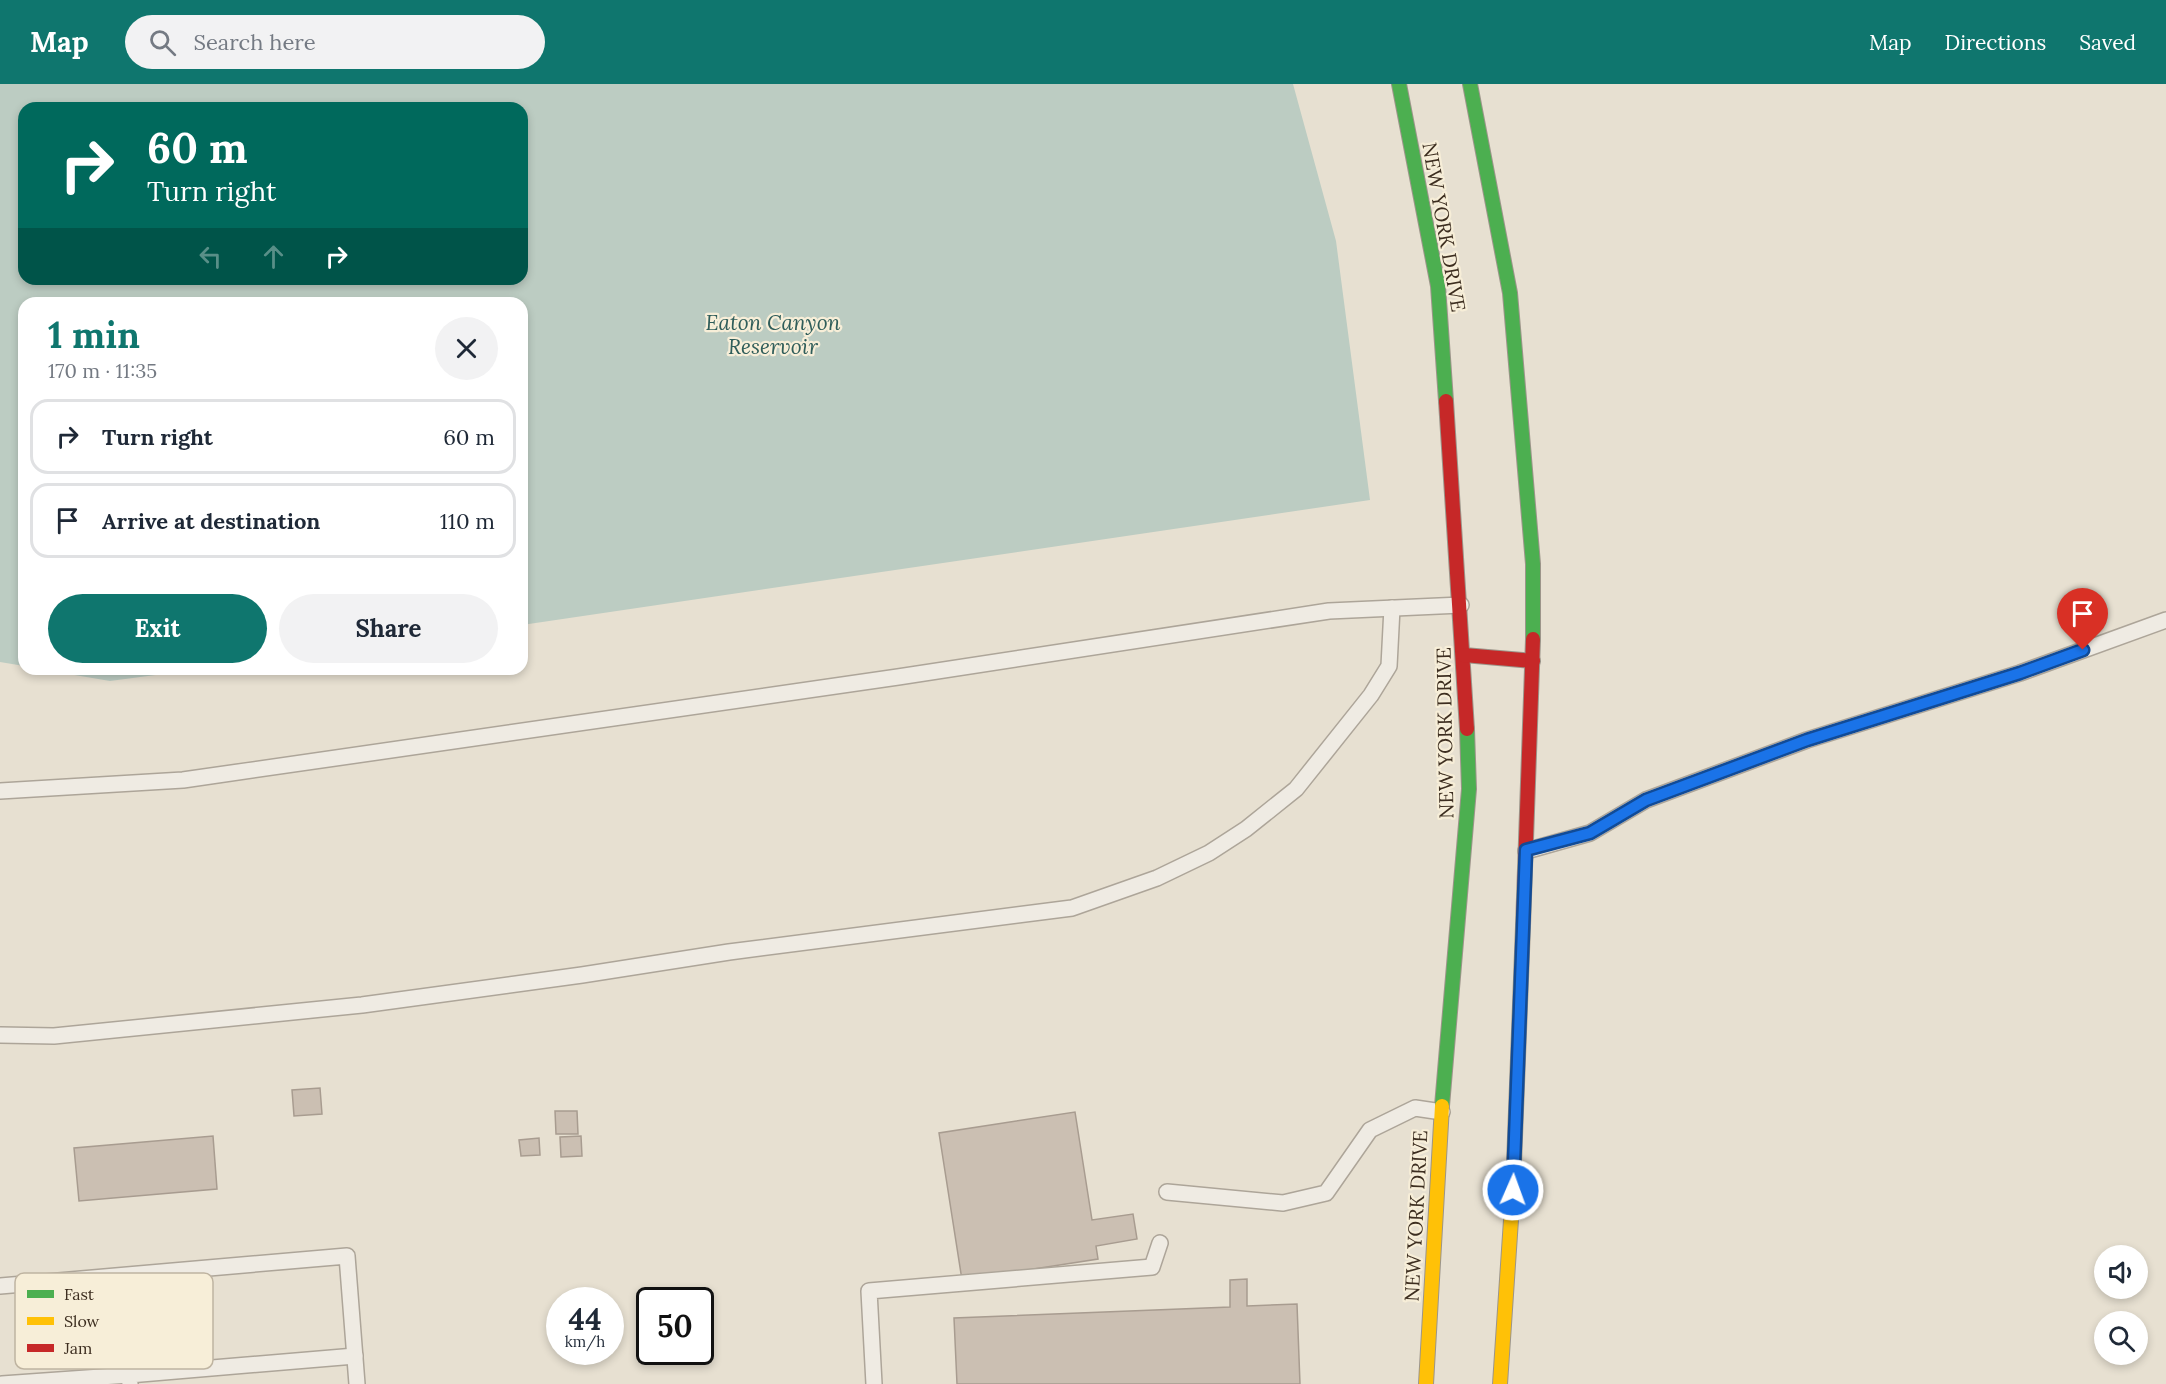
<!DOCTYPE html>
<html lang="en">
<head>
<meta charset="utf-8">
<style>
  body { margin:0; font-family:Lora,serif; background:#f2f2f3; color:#1f2937; height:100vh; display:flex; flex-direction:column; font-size:22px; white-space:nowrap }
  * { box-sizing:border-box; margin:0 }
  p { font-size:20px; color:#747a83 }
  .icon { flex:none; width:33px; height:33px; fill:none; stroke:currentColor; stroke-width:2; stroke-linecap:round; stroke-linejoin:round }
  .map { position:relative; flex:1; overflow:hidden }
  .drawer { position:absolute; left:18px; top:213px; width:510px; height:378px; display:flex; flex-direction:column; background:#fff; border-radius:18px; box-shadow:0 3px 9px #0003 }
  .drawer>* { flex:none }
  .guide { position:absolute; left:18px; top:18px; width:510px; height:183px; border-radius:18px; box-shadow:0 3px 9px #0003; background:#00695c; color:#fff; overflow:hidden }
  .buttons { position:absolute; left:2094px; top:1161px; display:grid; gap:12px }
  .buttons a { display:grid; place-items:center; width:54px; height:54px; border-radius:50%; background:#fff; box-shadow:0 3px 9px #0003; font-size:30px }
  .speed { position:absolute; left:546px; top:1203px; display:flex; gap:12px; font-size:30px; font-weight:700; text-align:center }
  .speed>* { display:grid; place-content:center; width:78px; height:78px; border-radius:50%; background:#fff; box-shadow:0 3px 9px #0003; line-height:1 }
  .speed small { font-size:15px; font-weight:400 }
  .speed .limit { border:3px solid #111; border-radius:9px; background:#fff; color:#111 }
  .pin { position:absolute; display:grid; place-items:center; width:51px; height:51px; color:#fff; margin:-62px -26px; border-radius:50% 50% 50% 0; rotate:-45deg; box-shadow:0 0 6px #0007 }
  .pin .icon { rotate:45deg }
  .me { position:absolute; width:66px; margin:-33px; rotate:2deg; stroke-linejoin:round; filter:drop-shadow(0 0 4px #0008) }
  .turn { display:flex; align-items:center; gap:21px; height:126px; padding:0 30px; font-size:27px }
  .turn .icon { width:78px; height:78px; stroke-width:2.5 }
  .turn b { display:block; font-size:42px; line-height:51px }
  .lanes { display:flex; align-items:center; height:57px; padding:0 30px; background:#0003; justify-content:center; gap:30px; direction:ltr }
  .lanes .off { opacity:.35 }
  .round { display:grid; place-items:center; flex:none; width:63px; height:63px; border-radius:32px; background:#f2f2f3 }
  .summary { display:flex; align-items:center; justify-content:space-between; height:102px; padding:0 30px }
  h1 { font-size:36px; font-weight:800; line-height:45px; color:#0f766e }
  .cta { display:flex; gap:12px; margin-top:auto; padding:12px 30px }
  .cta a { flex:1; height:69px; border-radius:36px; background:#0f766e; color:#fff; font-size:24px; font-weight:800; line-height:69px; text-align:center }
  .cta a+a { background:#f2f2f3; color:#1f2937 }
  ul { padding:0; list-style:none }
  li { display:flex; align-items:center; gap:18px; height:75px; margin:0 12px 9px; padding:0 18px; border:3px solid #e0e1e3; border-radius:18px }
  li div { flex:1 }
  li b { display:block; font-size:22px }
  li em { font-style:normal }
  header { display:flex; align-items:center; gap:36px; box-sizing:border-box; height:84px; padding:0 30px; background:#0f766e; color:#fff }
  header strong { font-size:28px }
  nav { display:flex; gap:33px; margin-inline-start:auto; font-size:21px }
  .search { width:420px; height:54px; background:#f2f2f3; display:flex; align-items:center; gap:15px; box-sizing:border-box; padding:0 21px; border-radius:33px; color:#747a83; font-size:22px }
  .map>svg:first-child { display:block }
</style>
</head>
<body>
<header>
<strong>Map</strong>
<div class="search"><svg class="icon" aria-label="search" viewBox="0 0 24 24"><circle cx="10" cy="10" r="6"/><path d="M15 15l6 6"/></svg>Search here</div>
<nav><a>Map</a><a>Directions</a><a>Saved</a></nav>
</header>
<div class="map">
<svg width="2166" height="1300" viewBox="0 0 2166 1300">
  <rect width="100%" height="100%" fill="#e7e0d1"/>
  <!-- water -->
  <g fill="#bcccc2" fill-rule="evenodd">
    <path d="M0,0H1293L1336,157L1370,416L522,541V219H24V582L0,578ZM24,24H522V195H24Z"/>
    <path d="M39,585H201L110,597Z"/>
  </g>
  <!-- building -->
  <g fill="#cbbfb2" stroke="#a89c90" stroke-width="1.5">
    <path d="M320,1004L322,1030L294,1032L292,1006Z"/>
    <path d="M555,1027H577L578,1050H556Z"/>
    <path d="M1075,1028L1092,1136L1133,1130L1137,1155L1096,1162L1098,1175L962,1196L939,1049Z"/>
    <path d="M213,1052L217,1105L79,1117L74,1064Z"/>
    <path d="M581,1052L582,1072L561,1073L560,1053Z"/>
    <path d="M539,1054L540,1071L521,1072L519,1056Z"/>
    <path d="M1247,1195V1222L1297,1220L1300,1300H957L954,1234L1230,1223V1196Z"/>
  </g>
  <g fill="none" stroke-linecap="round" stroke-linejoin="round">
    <defs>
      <g id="lane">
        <path d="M0,707L183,696L898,593L1329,527L1461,521"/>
        <path d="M1526,767L1590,749L1646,716L1807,656L2020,589L2166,536"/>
        <path d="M0,951L54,952L362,921L582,891L729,868L1072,824L1157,794L1209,769L1246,745L1296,705L1371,611L1389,582L1392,524"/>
        <path d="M1167,1108L1283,1119L1326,1109L1370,1046L1415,1024L1442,1028"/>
        <path d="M0,1202L347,1172L357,1300"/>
        <path d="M2,1300L129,1291"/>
        <path d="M130,1300L129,1291L355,1272"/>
        <path d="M874,1300L869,1207L1152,1183L1160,1159"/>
      </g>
      <g id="fast">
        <path d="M1399,0L1438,202L1446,317"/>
        <path d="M1470,0L1510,209L1533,480V555"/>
        <path d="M1442,1022L1469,705L1467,645"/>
      </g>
      <g id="slow">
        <path d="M1426,1300L1442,1022"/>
        <path d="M1500,1300L1513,1106L1523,842"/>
      </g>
      <g id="jam">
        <path d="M1446,317L1467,645"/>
        <path d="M1464,571L1533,577"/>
        <path d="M1523,842L1533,555"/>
      </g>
    </defs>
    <!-- lane casing -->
    <use href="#lane" stroke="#ada599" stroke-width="18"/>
    <!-- fast casing -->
    <use href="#fast" stroke="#9c958a" stroke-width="16"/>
    <!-- slow casing -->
    <use href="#slow" stroke="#9c958a" stroke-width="16"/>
    <!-- jam casing -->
    <use href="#jam" stroke="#9c958a" stroke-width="16"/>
    <!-- lane -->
    <use href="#lane" stroke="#efebe3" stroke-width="15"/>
    <!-- fast -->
    <use href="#fast" stroke="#4caf50" stroke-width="14"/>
    <!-- slow -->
    <use href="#slow" stroke="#ffc107" stroke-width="14"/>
    <!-- jam -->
    <use href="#jam" stroke="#c62828" stroke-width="14"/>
  </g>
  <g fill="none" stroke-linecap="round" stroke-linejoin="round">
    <defs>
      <path id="route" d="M1513,1106L1526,766L1590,749L1646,716L1807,656L2020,589L2083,566"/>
    </defs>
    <!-- route casing -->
    <use href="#route" stroke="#114b97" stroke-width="15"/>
    <!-- route -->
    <use href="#route" stroke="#1a73e8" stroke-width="10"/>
  </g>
  <g text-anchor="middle" stroke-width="4.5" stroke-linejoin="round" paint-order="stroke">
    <!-- street labels -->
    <g font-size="20" fill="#3d2e20" stroke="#f7eed8">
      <text transform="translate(1444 143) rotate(80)" y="7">NEW YORK DRIVE</text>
      <text transform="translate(1445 649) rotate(-91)" y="7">NEW YORK DRIVE</text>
      <text transform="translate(1416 1132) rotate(-87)" y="7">NEW YORK DRIVE</text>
    </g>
    <!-- water labels -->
    <g font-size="21" font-style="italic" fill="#2f5d5a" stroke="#f7eed8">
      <text x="773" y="246">Eaton Canyon<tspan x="773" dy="24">Reservoir</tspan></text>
    </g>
  </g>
  <!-- legend -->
  <rect x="15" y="1189" width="198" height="96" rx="9" fill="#f7eed8" stroke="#bfb4a1" stroke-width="1.5"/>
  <rect x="27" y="1206" width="27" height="8" fill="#4caf50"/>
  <rect x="27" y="1233" width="27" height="8" fill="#ffc107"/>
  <rect x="27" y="1260" width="27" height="8" fill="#c62828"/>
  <g font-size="16" fill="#3d2e20">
    <text x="64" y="1216">Fast</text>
    <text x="64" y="1243">Slow</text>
    <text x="64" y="1270">Jam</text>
  </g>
</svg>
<div class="buttons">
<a><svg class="icon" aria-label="sound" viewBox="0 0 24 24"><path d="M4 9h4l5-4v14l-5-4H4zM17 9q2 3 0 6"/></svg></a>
<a><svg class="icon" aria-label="search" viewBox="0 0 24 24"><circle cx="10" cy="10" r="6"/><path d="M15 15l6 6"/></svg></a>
</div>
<div class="speed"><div>44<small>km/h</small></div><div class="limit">50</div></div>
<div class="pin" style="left:2083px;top:566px;background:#d93025"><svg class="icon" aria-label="arrive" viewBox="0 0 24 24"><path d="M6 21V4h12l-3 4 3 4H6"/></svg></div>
<svg class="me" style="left:1513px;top:1106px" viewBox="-20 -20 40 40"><circle r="17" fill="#1a73e8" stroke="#fff" stroke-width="3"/><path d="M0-11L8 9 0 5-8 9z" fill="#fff"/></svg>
<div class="guide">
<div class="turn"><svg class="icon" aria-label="right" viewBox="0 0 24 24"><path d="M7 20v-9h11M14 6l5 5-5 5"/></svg><div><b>60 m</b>Turn right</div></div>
<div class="lanes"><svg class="icon off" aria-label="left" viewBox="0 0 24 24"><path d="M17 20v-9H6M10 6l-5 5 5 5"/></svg><svg class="icon off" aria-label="ahead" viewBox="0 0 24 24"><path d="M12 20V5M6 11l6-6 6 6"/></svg><svg class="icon" aria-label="right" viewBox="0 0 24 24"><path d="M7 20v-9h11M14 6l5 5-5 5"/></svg></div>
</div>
<section class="drawer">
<div class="summary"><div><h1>1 min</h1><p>170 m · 11:35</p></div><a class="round"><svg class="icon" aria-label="close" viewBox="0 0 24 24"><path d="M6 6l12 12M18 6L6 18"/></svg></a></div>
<ul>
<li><svg class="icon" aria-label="right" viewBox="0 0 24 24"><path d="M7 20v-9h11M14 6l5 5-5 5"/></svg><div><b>Turn right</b></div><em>60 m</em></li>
<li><svg class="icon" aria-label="arrive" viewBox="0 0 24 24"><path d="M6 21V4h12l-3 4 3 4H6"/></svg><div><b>Arrive at destination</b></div><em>110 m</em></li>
</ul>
<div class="cta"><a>Exit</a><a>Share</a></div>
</section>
</div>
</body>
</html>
